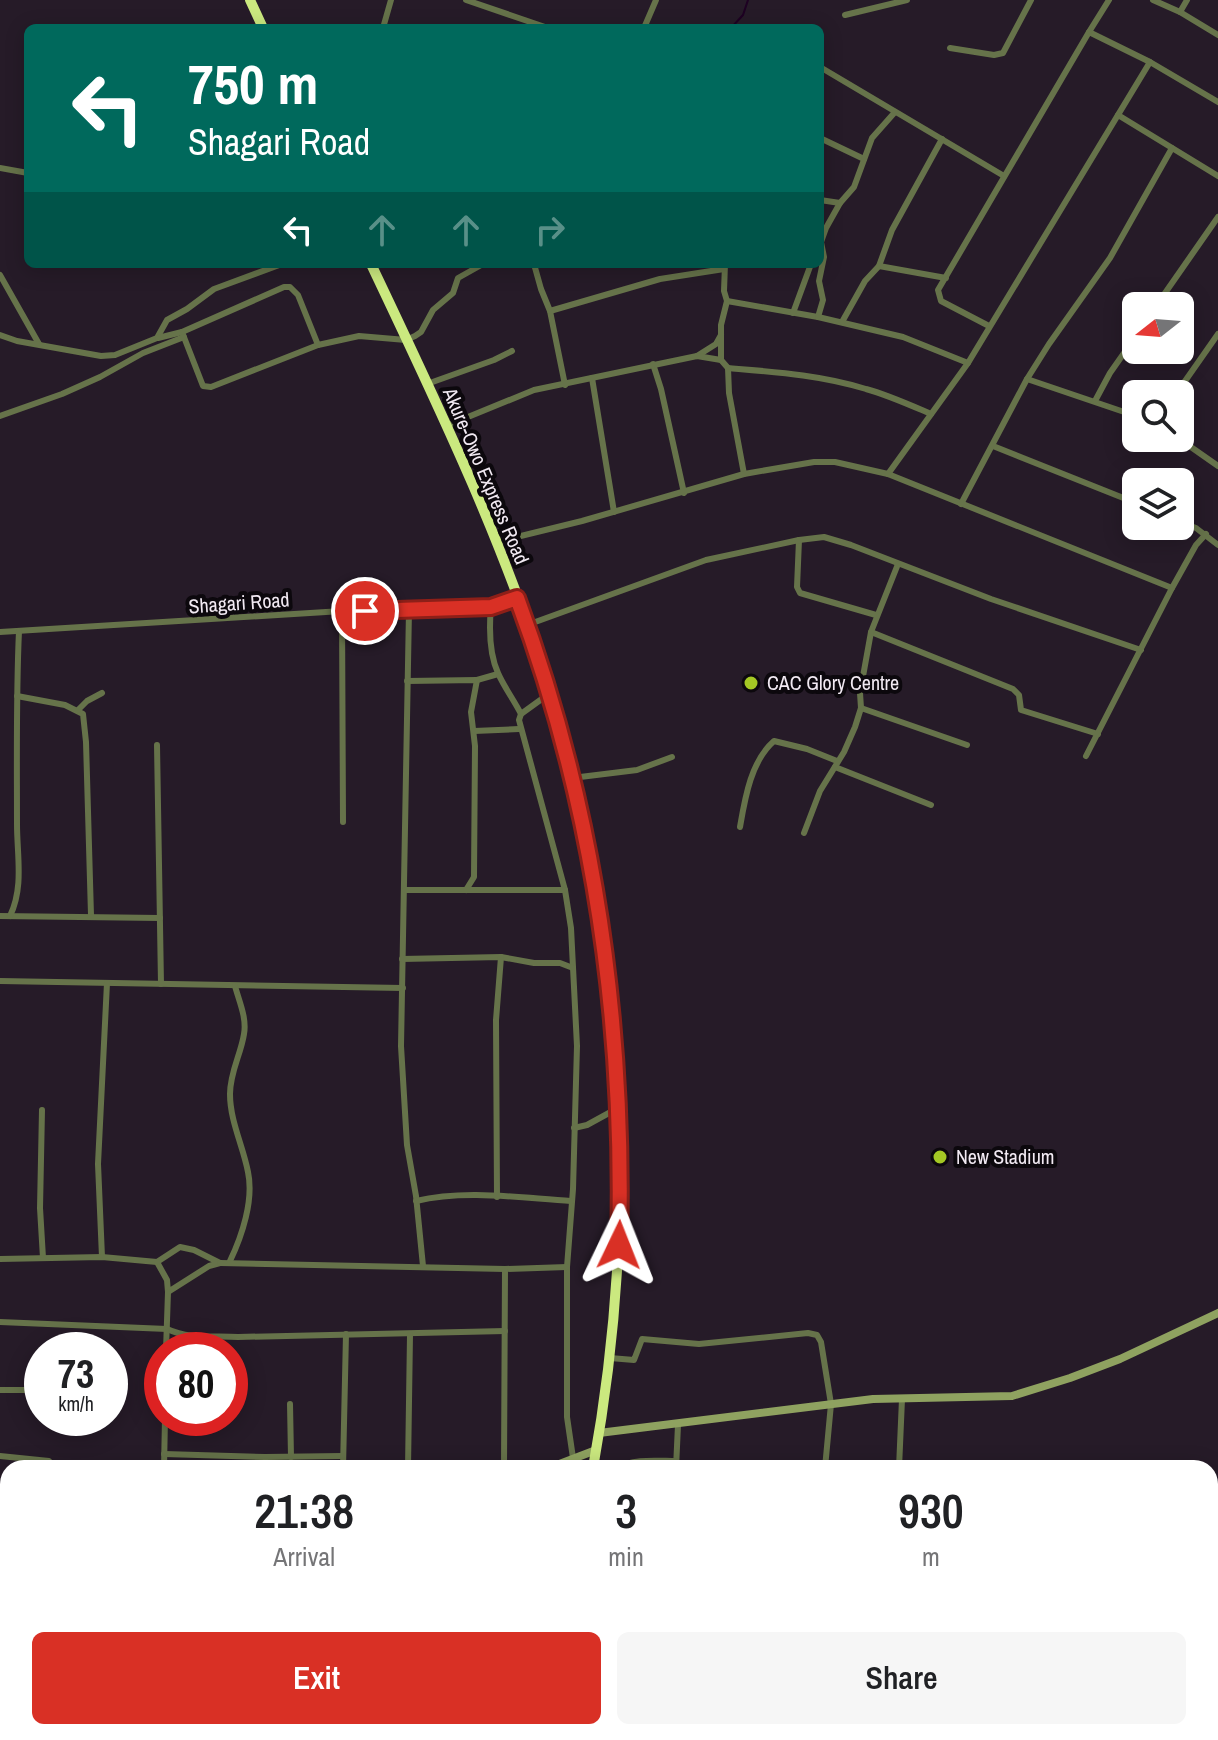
<!DOCTYPE html>
<html lang="en">
<head>
<meta charset="utf-8">
<style>
  body { margin:0; font-family:"Archivo Narrow",sans-serif; background:#f6f6f6; color:#202124; height:100vh; display:flex; flex-direction:column; font-size:30px; white-space:nowrap }
  * { box-sizing:border-box; margin:0 }
  p { font-size:26px; color:#757577 }
  .icon { flex:none; width:44px; height:44px; fill:none; stroke:currentColor; stroke-width:2; stroke-linecap:round; stroke-linejoin:round }
  .map { position:relative; flex:1; overflow:hidden }
  .sheet { position:absolute; left:0px; top:1460px; width:1218px; height:280px; display:flex; flex-direction:column; background:#fff; border-radius:24px 24px 0 0; box-shadow:0 4px 20px #0003 }
  .sheet>* { flex:none }
  .top-card { position:absolute; left:24px; top:24px; width:800px; height:244px; border-radius:12px; box-shadow:0 4px 20px #0003; background:#00695c; color:#fff; overflow:hidden }
  .needle { width:52px; rotate:253deg }
  .tools { position:absolute; left:1122px; top:292px; display:grid; gap:16px }
  .tools a { display:grid; place-items:center; width:72px; height:72px; border-radius:12px; background:#fff; box-shadow:0 4px 20px #0003; font-size:40px }
  .speed { position:absolute; left:24px; top:1332px; display:flex; gap:16px; font-size:40px; font-weight:700; text-align:center }
  .speed>* { display:grid; place-content:center; width:104px; height:104px; border-radius:50%; background:#fff; box-shadow:0 4px 20px #0003; line-height:1 }
  .speed small { font-size:20px; font-weight:400 }
  .speed .limit { border:12px solid #d22; background:#fff; color:#111 }
  .pin { position:absolute; display:grid; place-items:center; width:68px; height:68px; color:#fff; margin:-34px; border:4px solid #fff; border-radius:50%; box-shadow:0 2px 8px #0007 }
  .me { position:absolute; width:88px; margin:-44px; rotate:2deg; stroke-linejoin:round; filter:drop-shadow(0 0 6px #0008) }
  .turn { display:flex; align-items:center; gap:28px; height:168px; padding:0 32px; font-size:36px }
  .turn .icon { width:104px; height:104px; stroke-width:2.5 }
  .turn b { display:block; font-size:56px; line-height:68px }
  .lanes { display:flex; align-items:center; height:76px; padding:0 32px; background:#0003; justify-content:center; gap:40px; direction:ltr }
  .lanes .off { opacity:.35 }
  .eta { display:flex; justify-content:space-evenly; align-items:center; height:136px; text-align:center }
  .eta b { font-size:48px; font-weight:600; line-height:56px }
  .primary-button { display:flex; gap:16px; margin-top:auto; padding:16px 32px }
  .primary-button a { flex:1; height:92px; border-radius:12px; background:#d93025; color:#fff; font-size:32px; font-weight:600; line-height:92px; text-align:center }
  .primary-button a+a { background:#f6f6f6; color:#202124 }
  .map>svg:first-child { display:block }
</style>
</head>
<body>
<div class="map">
<svg width="1218" height="1740" viewBox="0 0 1218 1740">
  <rect width="100%" height="100%" fill="#261b28"/>
  <g fill="none" stroke-linecap="round" stroke-linejoin="round">
    <!-- stream -->
    <path stroke="#1e0123" stroke-width="2" d="M731,28L743,15L748,0"/>
    <!-- street -->
    <g stroke="#66734a" stroke-width="6">
      <path d="M466,0L548,28"/>
      <path d="M1109,0L1089,32L1150,62L1218,102"/>
      <path d="M1153,0L1180,12L1218,35"/>
      <path d="M1180,12L1187,0"/>
      <path d="M845,15L907,0"/>
      <path d="M383,28L391,0"/>
      <path d="M644,28L656,0"/>
      <path d="M950,48L994,55L1003,53L1031,0"/>
      <path d="M820,67L1004,176"/>
      <path d="M1118,115L1218,176"/>
      <path d="M820,138L864,159"/>
      <path d="M0,168L28,173"/>
      <path d="M820,200L840,203"/>
      <path d="M534,264L541,289L550,311L565,385"/>
      <path d="M879,266L946,278"/>
      <path d="M0,275L39,344"/>
      <path d="M727,301L818,317L903,337L968,363"/>
      <path d="M1156,306L1218,217"/>
      <path d="M550,311L660,279L724,269"/>
      <path d="M793,313L811,264"/>
      <path d="M818,317L823,300L819,281L824,257L821,242L826,228L840,203L854,187L872,138L895,112"/>
      <path d="M842,322L865,281L879,266L892,230L942,139"/>
      <path d="M989,326L941,301L938,290L1089,32"/>
      <path d="M182,332L203,386L211,387L318,345L359,336L406,340L415,336L421,332L433,310L453,293L458,278L483,264"/>
      <path d="M0,335L17,341L101,356L115,355L157,338L167,320L187,309L214,289L282,264"/>
      <path d="M158,338L182,332L284,287H290L298,295L318,345"/>
      <path d="M697,356L716,344L721,335"/>
      <path d="M721,360V325L727,301L724,291L725,264"/>
      <path d="M653,364L661,389L684,493"/>
      <path d="M728,368C775,372 821,375 866,389C888,395 910,405 931,414"/>
      <path d="M592,378L614,512"/>
      <path d="M1027,379L1136,416"/>
      <path d="M427,384L494,360L512,351"/>
      <path d="M1176,394L1218,334"/>
      <path d="M1095,401L1110,373L1136,336"/>
      <path d="M0,416L62,394L100,377L143,353L184,337"/>
      <path d="M446,426L534,390L697,356L721,360L728,368L729,393L744,474"/>
      <path d="M1178,438L1218,466"/>
      <path d="M993,446L1136,503"/>
      <path d="M888,474L968,363L1150,62"/>
      <path d="M961,504L1027,379L1049,344L1110,258L1172,148"/>
      <path d="M1180,522L1196,528L1218,545"/>
      <path d="M799,540L797,587L800,593L876,615"/>
      <path d="M496,542L582,521L744,474L814,462H835L888,474L1172,588"/>
      <path d="M491,607C489,629 489,653 498,673C504,687 514,700 521,714"/>
      <path d="M409,610L401,1046L407,1145L416,1196L423,1266"/>
      <path d="M342,611L343,822"/>
      <path d="M527,625L706,560L799,540L824,537L851,545L991,599L1141,650"/>
      <path d="M0,632L342,611L491,607L517,598"/>
      <path d="M871,632L1013,689L1019,695L1021,710L1098,734"/>
      <path d="M477,680L498,674"/>
      <path d="M407,681L477,680L471,712L475,746L474,877L466,890"/>
      <path d="M550,693L521,714L519,720L565,890L571,928L577,1046L573,1189L567,1267V1417L573,1458"/>
      <path d="M17,696L65,705L83,714L86,742L91,915"/>
      <path d="M861,708L967,745"/>
      <path d="M78,710L87,701L102,693"/>
      <path d="M474,731L519,729"/>
      <path d="M157,745L161,984"/>
      <path d="M1086,756L1172,588L1196,545L1206,534"/>
      <path d="M835,767L931,805"/>
      <path d="M572,778L637,770L672,757"/>
      <path d="M740,827C745,798 751,761 774,741L807,749L837,761"/>
      <path d="M804,833L820,791L844,752L855,727L861,708L860,693L871,632L898,564"/>
      <path d="M405,890H565"/>
      <path d="M0,916L160,918"/>
      <path d="M10,916C24,887 17,856 17,824C17,760 16,695 19,631"/>
      <path d="M402,959L501,957L534,963H560L573,968"/>
      <path d="M0,981L403,988"/>
      <path d="M42,1110L40,1208L43,1258"/>
      <path d="M574,1128L587,1125L618,1108"/>
      <path d="M497,1197L496,1020L501,957"/>
      <path d="M416,1201C465,1189 521,1198 571,1201"/>
      <path d="M180,1247L194,1250L220,1263L209,1266L168,1292L167,1280L157,1262Z"/>
      <path d="M102,1257L98,1164L107,983"/>
      <path d="M0,1259L102,1257L157,1262"/>
      <path d="M230,1261C242,1236 254,1200 248,1172C243,1146 230,1121 230,1094C230,1072 241,1054 244,1034C247,1018 239,1001 235,986"/>
      <path d="M220,1263L505,1269L567,1267"/>
      <path d="M0,1322L167,1329C191,1340 213,1335 238,1337L505,1331"/>
      <path d="M166,1350L168,1292"/>
      <path d="M610,1358L634,1360L642,1339L699,1344L808,1333L817,1335L821,1342L831,1404L825,1468"/>
      <path d="M0,1390H42"/>
      <path d="M290,1404L291,1457"/>
      <path d="M164,1454L265,1457L343,1456"/>
      <path d="M0,1456L49,1461L54,1468"/>
      <path d="M899,1464L1004,1468"/>
      <path d="M164,1468L165,1418"/>
      <path d="M343,1468L346,1334"/>
      <path d="M408,1468L410,1335"/>
      <path d="M504,1468L505,1269"/>
      <path d="M618,1468C632,1458 659,1461 676,1461"/>
      <path d="M676,1468L678,1425"/>
      <path d="M899,1468L902,1399"/>
      <path d="M1210,1531L1218,1527"/>
      <path d="M488,1732L489,1740"/>
      <path d="M1022,1732L1040,1740"/>
      <path d="M3,1740L8,1721"/>
      <path d="M132,1740L135,1732"/>
      <path d="M249,1740L250,1732"/>
      <path d="M405,1740V1732"/>
      <path d="M650,1740L651,1732"/>
      <path d="M783,1740L785,1732"/>
      <path d="M853,1740L857,1732"/>
      <path d="M933,1740L938,1732"/>
      <path d="M1066,1740L1071,1732"/>
    </g>
    <!-- secondary -->
    <g stroke="#8fa260" stroke-width="8">
      <path d="M599,1433L873,1399L1012,1396L1070,1378L1120,1359L1218,1313"/>
      <path d="M549,1468L596,1450"/>
      <path d="M0,1538L8,1537"/>
    </g>
    <!-- highway -->
    <g stroke="#cbe97f" stroke-width="10">
      <path d="M250,0L263,28"/>
      <path d="M371,264C437,403 505,544 550,692C626,943 640,1211 593,1468"/>
      <path d="M538,1740L540,1732"/>
    </g>
  </g>
  <g fill="none" stroke-linecap="round" stroke-linejoin="round">
    <defs>
      <path id="route" d="M365,611L491,607L517,598C594,805 625,1025 619,1245"/>
    </defs>
    <!-- route casing -->
    <use href="#route" stroke="#8d1f18" stroke-width="20"/>
    <!-- route -->
    <use href="#route" stroke="#d93025" stroke-width="14"/>
  </g>
  <!-- markers -->
  <g fill="#a4c824" stroke="#0c080d" stroke-width="3">
    <circle cx="751" cy="683" r="8"/>
    <circle cx="940" cy="1157" r="8"/>
  </g>
  <g text-anchor="middle" stroke-width="8" stroke-linejoin="round" paint-order="stroke">
    <!-- street labels -->
    <g font-size="20" fill="#f2eaf3" stroke="#0c080d">
      <text transform="translate(486 476) rotate(67)" y="7">Akure-Owo Express Road</text>
      <text transform="translate(239 603) rotate(-4)" y="7">Shagari Road</text>
    </g>
    <!-- poi labels -->
    <g font-size="20" fill="#f2eaf3" stroke="#0c080d" text-anchor="start">
      <text x="767" y="690">CAC Glory Centre</text>
      <text x="956" y="1164">New Stadium</text>
    </g>
  </g>
</svg>
<div class="tools">
<a><svg class="needle" viewBox="-14 -14 28 28"><path d="M0-13l5 13h-10z" fill="#e53935"/><path d="M0 13l5-13h-10z" fill="#757577"/></svg></a>
<a><svg class="icon" aria-label="search" viewBox="0 0 24 24"><circle cx="10" cy="10" r="6"/><path d="M15 15l6 6"/></svg></a>
<a><svg class="icon" aria-label="layers" viewBox="0 0 24 24"><path d="M12 4l9 5-9 5-9-5zM3 14l9 5 9-5"/></svg></a>
</div>
<div class="speed"><div>73<small>km/h</small></div><div class="limit">80</div></div>
<div class="pin" style="left:365px;top:611px;background:#d93025"><svg class="icon" aria-label="arrive" viewBox="0 0 24 24"><path d="M6 21V4h12l-3 4 3 4H6"/></svg></div>
<svg class="me" style="left:619px;top:1245px" viewBox="-20 -20 40 40"><path d="M0-17L14 15 0 8-14 15z" fill="#d93025" stroke="#fff" stroke-width="4"/></svg>
<div class="top-card">
<div class="turn"><svg class="icon" aria-label="left" viewBox="0 0 24 24"><path d="M17 20v-9H6M10 6l-5 5 5 5"/></svg><div><b>750 m</b>Shagari Road</div></div>
<div class="lanes"><svg class="icon" aria-label="left" viewBox="0 0 24 24"><path d="M17 20v-9H6M10 6l-5 5 5 5"/></svg><svg class="icon off" aria-label="ahead" viewBox="0 0 24 24"><path d="M12 20V5M6 11l6-6 6 6"/></svg><svg class="icon off" aria-label="ahead" viewBox="0 0 24 24"><path d="M12 20V5M6 11l6-6 6 6"/></svg><svg class="icon off" aria-label="right" viewBox="0 0 24 24"><path d="M7 20v-9h11M14 6l5 5-5 5"/></svg></div>
</div>
<section class="sheet">
<div class="eta">
<div><b>21:38</b><p>Arrival</p></div>
<div><b>3</b><p>min</p></div>
<div><b>930</b><p>m</p></div>
</div>
<div class="primary-button"><a>Exit</a><a>Share</a></div>
</section>
</div>
</body>
</html>
